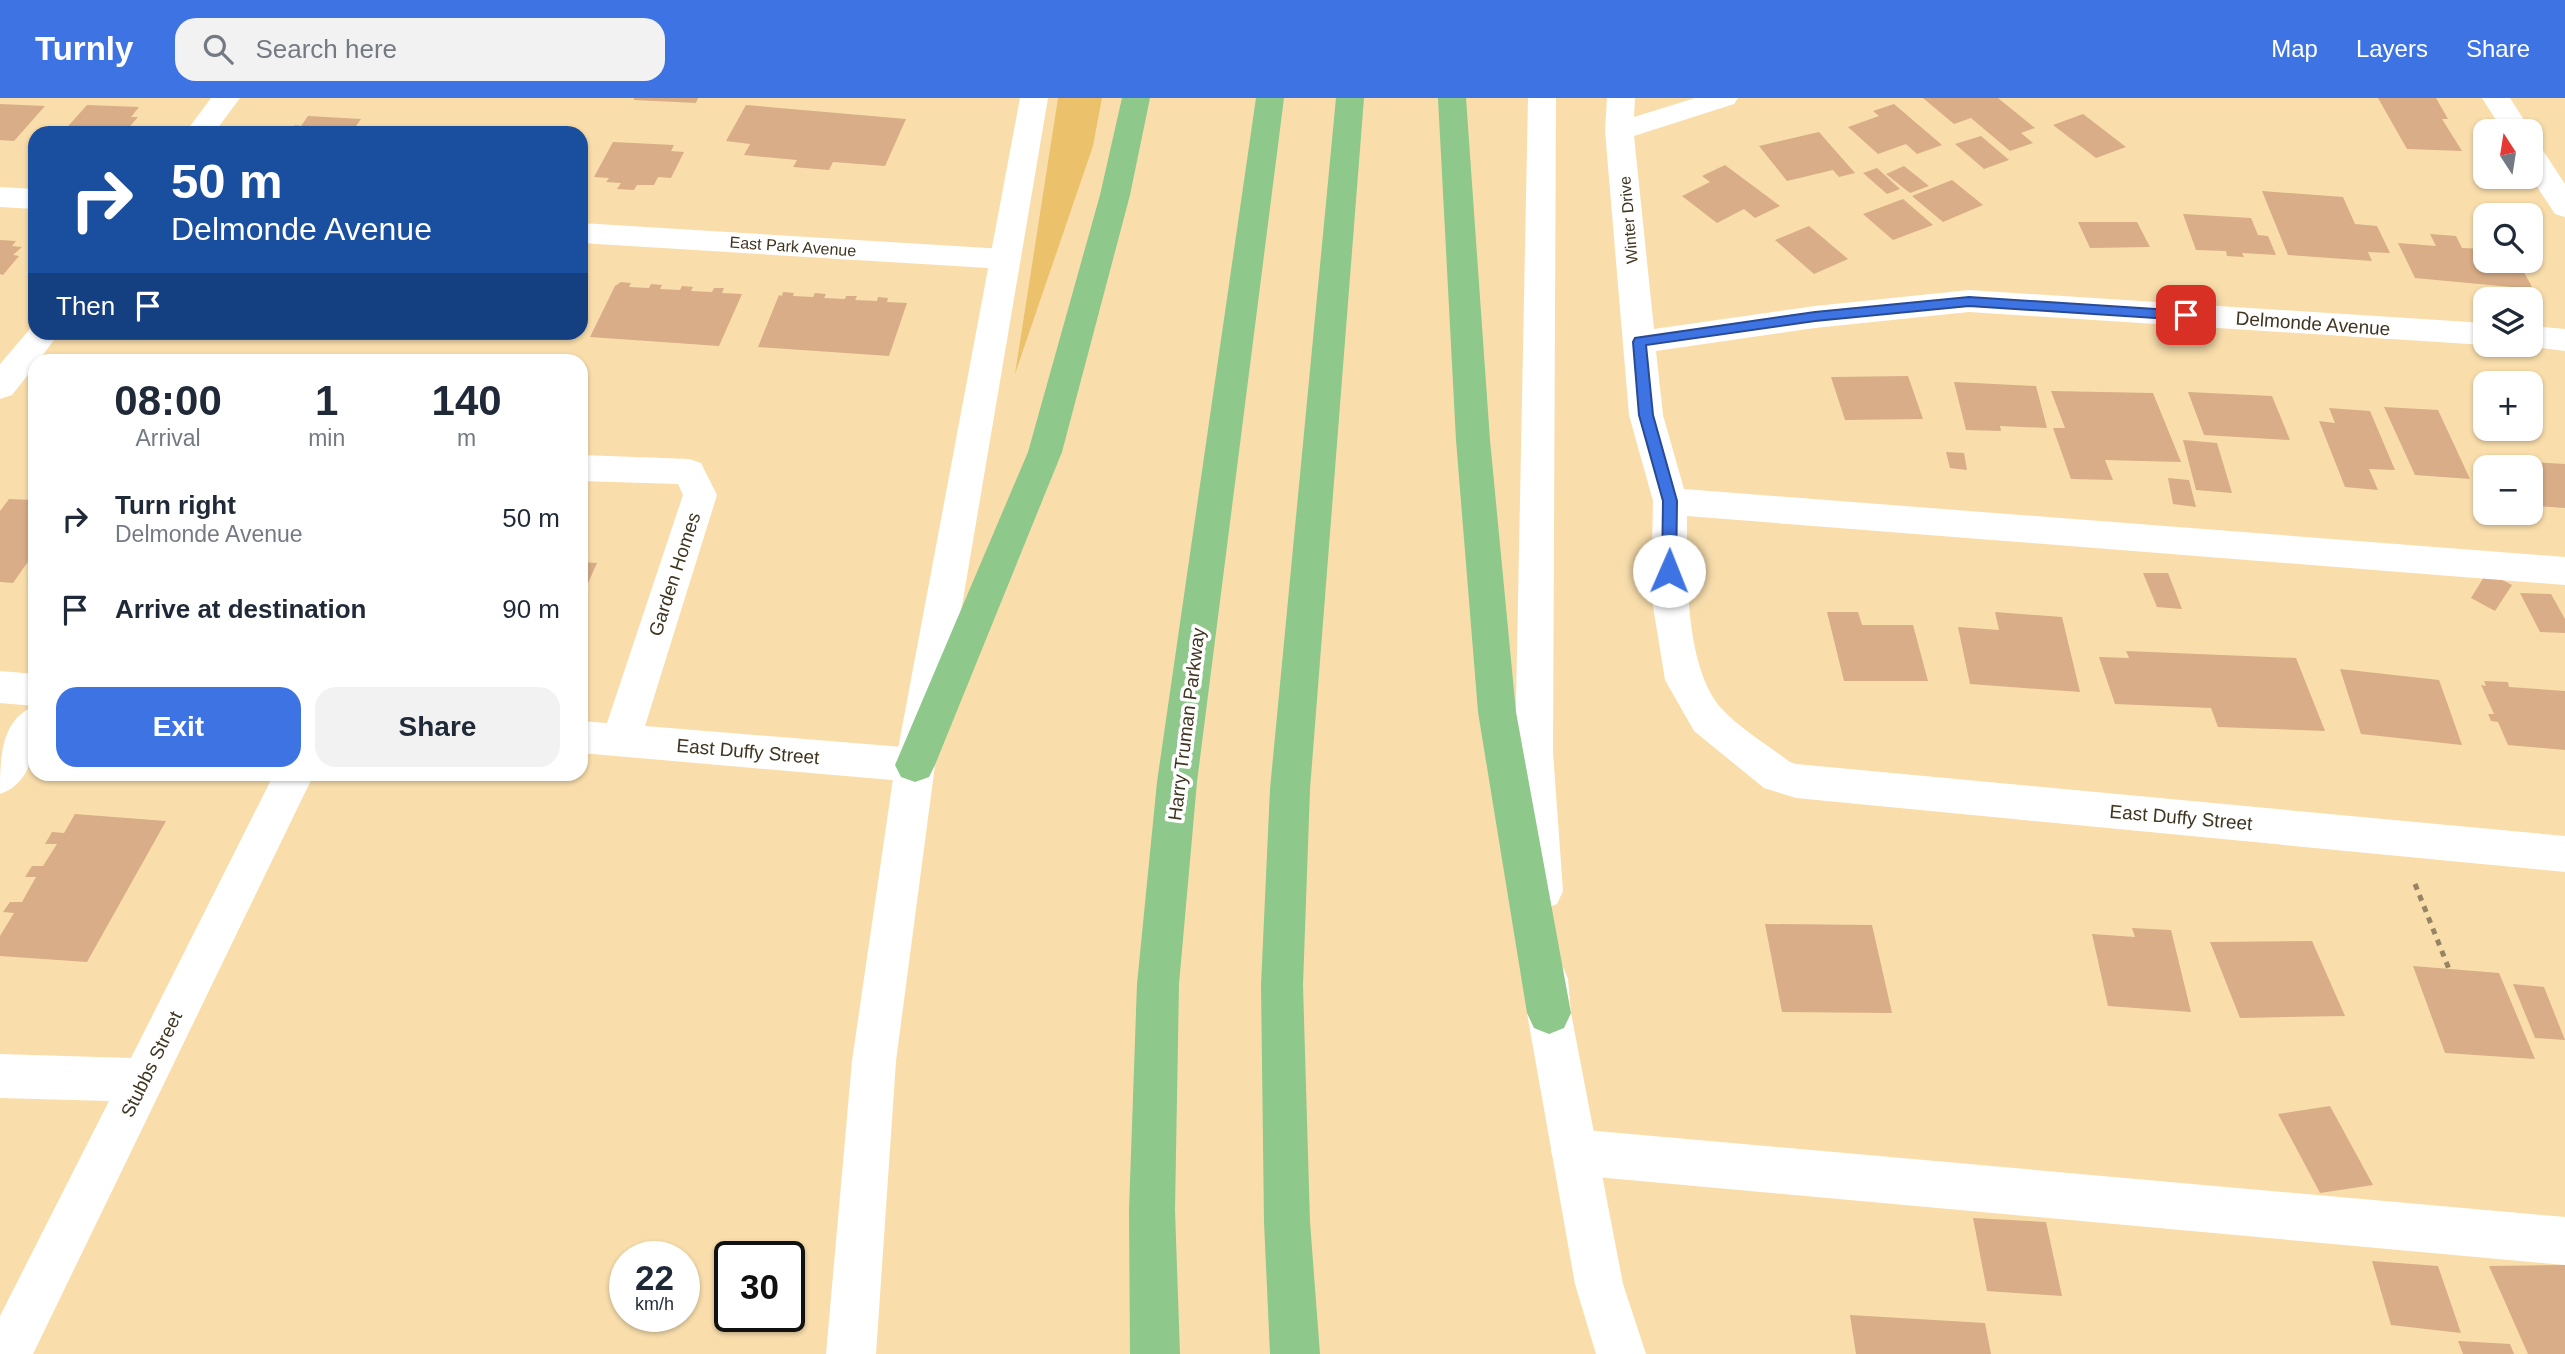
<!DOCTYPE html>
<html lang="en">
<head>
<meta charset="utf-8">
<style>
  body { margin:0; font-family:Arial,sans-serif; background:#f2f2f3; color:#1f2937; height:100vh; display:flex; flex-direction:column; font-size:26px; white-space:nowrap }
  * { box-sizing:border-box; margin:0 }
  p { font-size:23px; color:#747a83 }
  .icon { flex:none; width:38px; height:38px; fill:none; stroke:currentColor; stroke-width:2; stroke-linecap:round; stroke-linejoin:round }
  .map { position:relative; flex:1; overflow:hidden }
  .side { position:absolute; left:28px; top:256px; width:560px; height:427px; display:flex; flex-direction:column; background:#fff; border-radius:21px; box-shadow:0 2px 5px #0004 }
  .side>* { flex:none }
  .hud { position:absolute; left:28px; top:28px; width:560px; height:214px; border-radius:21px; box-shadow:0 2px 5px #0004; background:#1a4fa0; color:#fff; overflow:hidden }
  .needle { width:46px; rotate:348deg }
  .buttons { position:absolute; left:2473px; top:21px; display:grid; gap:14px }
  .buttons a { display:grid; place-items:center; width:70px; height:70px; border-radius:14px; background:#fff; box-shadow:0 2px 5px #0004; font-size:35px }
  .speed { position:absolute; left:609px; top:1143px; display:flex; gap:14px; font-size:35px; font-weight:700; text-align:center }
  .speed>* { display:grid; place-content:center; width:91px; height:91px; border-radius:50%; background:#fff; box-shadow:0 2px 5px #0004; line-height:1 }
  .speed small { font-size:18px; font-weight:400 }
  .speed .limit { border:4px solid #111; border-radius:10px; background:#fff; color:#111 }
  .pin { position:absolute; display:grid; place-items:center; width:60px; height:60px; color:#fff; margin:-30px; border-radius:14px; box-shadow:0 4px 10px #0006 }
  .me { position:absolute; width:77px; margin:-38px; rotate:1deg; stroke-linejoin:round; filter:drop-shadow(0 0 5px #0008) }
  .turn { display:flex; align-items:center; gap:24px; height:147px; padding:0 28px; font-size:32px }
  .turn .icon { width:91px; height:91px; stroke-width:2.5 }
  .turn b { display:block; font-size:49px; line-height:60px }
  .then { display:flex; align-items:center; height:66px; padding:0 28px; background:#0003; gap:14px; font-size:26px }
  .eta { display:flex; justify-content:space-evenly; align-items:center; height:119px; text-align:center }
  .eta b { font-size:42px; font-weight:700; line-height:49px }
  .primary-button { display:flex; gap:14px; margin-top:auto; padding:14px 28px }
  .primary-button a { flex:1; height:80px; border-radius:21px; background:#3e73e4; color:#fff; font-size:28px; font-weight:700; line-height:80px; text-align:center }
  .primary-button a+a { background:#f2f2f3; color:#1f2937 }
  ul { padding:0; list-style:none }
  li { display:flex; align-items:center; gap:21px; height:91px; padding:0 28px }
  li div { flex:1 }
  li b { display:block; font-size:26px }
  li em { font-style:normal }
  header { display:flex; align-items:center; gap:42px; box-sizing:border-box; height:98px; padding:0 35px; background:#3e73e4; color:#fff }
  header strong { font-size:33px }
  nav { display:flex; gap:38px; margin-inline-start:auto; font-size:24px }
  .search { width:490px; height:63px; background:#f2f2f3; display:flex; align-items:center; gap:18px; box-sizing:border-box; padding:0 24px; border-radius:21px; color:#747a83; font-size:26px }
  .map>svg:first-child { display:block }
</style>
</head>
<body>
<header>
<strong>Turnly</strong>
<div class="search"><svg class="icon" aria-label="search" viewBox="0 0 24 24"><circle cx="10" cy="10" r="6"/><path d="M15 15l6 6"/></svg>Search here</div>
<nav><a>Map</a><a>Layers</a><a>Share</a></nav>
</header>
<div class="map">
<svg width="2565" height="1256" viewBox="0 0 2565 1256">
  <rect width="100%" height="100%" fill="#f9deac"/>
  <!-- green -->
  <path fill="#ecc16c" d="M1058,0H1102L1093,48L1015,276Z"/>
  <!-- building -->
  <g fill="#d8ad87">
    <path d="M634,0H698L696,5L634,2Z"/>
    <path d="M1923,0H1998L2035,30L2021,35L2033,45L2010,53L1971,20L1954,26Z"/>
    <path d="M2378,0H2436L2448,21H2442L2462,53L2407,51Z"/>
    <path d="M0,6L45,8L14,43L0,42Z"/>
    <path d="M1894,6L1942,47L1917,56L1906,46L1878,56L1848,29L1879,18L1873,13Z"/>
    <path d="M87,7L139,9L131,19H138L124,35H62Z"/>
    <path d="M746,7L906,21L885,68L833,64L829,72L793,69L797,62L744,57L750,46L726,43Z"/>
    <path d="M2083,16L2126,49L2096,60L2053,27Z"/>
    <path d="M308,18L361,21L351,35H289L295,27L301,28Z"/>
    <path d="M387,29L442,33V35H383Z"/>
    <path d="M1819,34L1855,75L1839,79L1833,72L1787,83L1759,48Z"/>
    <path d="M1981,38L2009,62L1984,71L1955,46Z"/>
    <path d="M613,44L674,47L671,53L684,54L671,80L658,79L654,87H637L634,92L617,91L621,85L606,84L609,80L594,79Z"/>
    <path d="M1725,67L1780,108L1755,120L1744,111L1717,125L1682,98L1710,84L1702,78Z"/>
    <path d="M1904,68L1929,88L1910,95L1886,76Z"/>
    <path d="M1877,70L1900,91L1887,96L1863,75Z"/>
    <path d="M1952,82L1983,107L1943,124L1912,98Z"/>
    <path d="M2262,93L2343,99L2355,126L2377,128L2390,155L2368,154L2372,163L2288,157Z"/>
    <path d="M1903,101L1933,127L1893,142L1863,116Z"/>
    <path d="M2183,116L2251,120L2258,137L2268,138L2276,157L2242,155L2244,159L2227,158L2226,153L2196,152Z"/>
    <path d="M2078,124H2137L2150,149L2090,150Z"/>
    <path d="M1809,128L1848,161L1814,176L1775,142Z"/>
    <path d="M2430,136L2456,138L2462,150L2485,151V163H2518L2533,191L2415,180L2398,145L2436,148Z"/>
    <path d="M0,142L16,143L12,148L22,149L13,157L19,158L3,177L0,176Z"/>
    <path d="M621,184L631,185L629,189L649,190L651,186L662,187L660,191L680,192L682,188L693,189L691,193L712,194L714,190H724L722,195L742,196L719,248L590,239L615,188Z"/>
    <path d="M783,194L794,195L793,198L813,199L815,195L826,196L824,200L845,201L846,198H857L855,202L877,203L878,199L888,200L887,204L907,205L889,258L758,249L779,197L782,198Z"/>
    <path d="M474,234H531L529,239H518L517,241L471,239Z"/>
    <path d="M1908,278L1923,321L1845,322L1831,279Z"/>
    <path d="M1954,284L2036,288L2047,330L2000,328L2001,333L1966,332Z"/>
    <path d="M2051,293L2153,295L2181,364L2105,362L2113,382L2071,381L2053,330H2065Z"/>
    <path d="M2188,294L2272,298L2290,342L2204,337Z"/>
    <path d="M2384,309L2438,312L2470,381L2415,377Z"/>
    <path d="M2329,310L2370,313L2395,372L2369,371L2378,392L2345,389L2319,323L2335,325Z"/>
    <path d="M2183,342L2217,345L2232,395L2196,392Z"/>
    <path d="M1946,354L1964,355L1967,372L1950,370Z"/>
    <path d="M2516,363L2565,366V410L2538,408L2530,392V369H2519Z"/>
    <path d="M2168,380L2189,382L2196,409L2173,406Z"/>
    <path d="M9,401L35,402V459L32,458L13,485L0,484V413Z"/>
    <path d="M581,464L597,465L581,501Z"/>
    <path d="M2487,474L2512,487L2495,513L2471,500Z"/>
    <path d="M2143,475H2168L2182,511L2157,509Z"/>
    <path d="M2520,495L2551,496L2565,521V535L2540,534Z"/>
    <path d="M1827,514H1858L1862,527H1913L1928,583H1844Z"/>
    <path d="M1995,514L2062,519L2080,594L1970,586L1958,529L1999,532Z"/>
    <path d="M2126,553L2296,560L2325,633L2218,629L2211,610L2115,606L2099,559L2129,560Z"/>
    <path d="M2340,571L2439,582L2462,647L2361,636Z"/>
    <path d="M2484,583L2508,584L2509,589L2565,593V652L2508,647L2498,624L2491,623L2488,616H2494L2481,587L2486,588Z"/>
    <path d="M75,716L166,723L87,864L0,858V838L14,815L3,814L10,804H22L36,779H25L32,768H43L57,746H45L52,734L64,735Z"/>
    <path d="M1765,826L1872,827L1892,915L1782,914Z"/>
    <path d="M2132,830L2171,832L2191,914L2108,908L2092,836L2135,839Z"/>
    <path d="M2312,843L2345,918L2240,920L2210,844Z"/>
    <path d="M2413,868L2499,875L2535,961L2445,955Z"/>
    <path d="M2513,886L2544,889L2565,942L2535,940Z"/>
    <path d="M2330,1008L2373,1087L2320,1095L2278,1016Z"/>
    <path d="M1973,1120L2046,1124L2062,1198L1987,1193Z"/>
    <path d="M2372,1163L2438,1168L2461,1235L2391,1227Z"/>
    <path d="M2565,1167V1256H2528L2489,1168Z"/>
    <path d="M1850,1217L1985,1225L1991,1256H1856Z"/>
    <path d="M2458,1243L2510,1246L2514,1256H2463Z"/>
  </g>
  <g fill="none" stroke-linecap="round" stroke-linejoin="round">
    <!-- path -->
    <path stroke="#968462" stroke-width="5" stroke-dasharray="6 6" stroke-linecap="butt" d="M2415,786L2449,871"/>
    <!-- minor -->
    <g fill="#fff" fill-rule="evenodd">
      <path d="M211,0H240L214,35H185Z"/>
      <path d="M1607,0H1635L1634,19L1695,0H1738L1734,6L1634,38L1654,231L1815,208L1969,192L2485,225V247L1969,214L1815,230L1656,253L1663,317L1684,391L2565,459V487L1687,418C1687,471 1684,569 1722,611C1739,630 1769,648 1790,664L1796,666L2565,738V774L1796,700L1764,690L1694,633L1665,582L1651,496L1653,403L1629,317L1605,33Z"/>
      <path d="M2482,0H2510L2531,33L2530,34L2503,33Z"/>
      <path d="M2530,45L2540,48L2565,86V119L2555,116L2530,78Z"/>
      <path d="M0,89L35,91V111L0,109Z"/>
      <path d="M581,125L1004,151L1015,154L1019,161L1015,168L1004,171L581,145Z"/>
      <path d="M35,225V234H60L39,262H35V268L12,297L0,301V266Z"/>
      <path d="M2530,228L2565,231V253L2519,247H2530Z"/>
      <path d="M581,357L689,361L701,365L717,397L645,628L915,650L929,655L935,667L929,679L915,684L581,655V623L607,625L683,397L678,386L581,383Z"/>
      <path d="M0,573L35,576C35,616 46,680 0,696C0,662 0,621 35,608L0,605Z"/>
      <path d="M274,676H314L33,1256H0V1218L109,1003L0,1000V956L131,960Z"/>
      <path d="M1574,1031L2565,1119V1167L1574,1077L1558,1070L1551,1054L1558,1038Z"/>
    </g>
    <!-- secondary -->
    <g fill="#fff" fill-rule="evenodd">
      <path d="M1020,0H1048L935,667L896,963L876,1256H826L852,963L895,667Z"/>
      <path d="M1528,0H1556L1553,654L1563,793L1557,806L1542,812L1527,806L1521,793L1515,654Z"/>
      <path d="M1547,861L1562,867L1568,881L1571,915L1623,1186L1646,1256H1596L1575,1186L1527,915L1526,881L1532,867Z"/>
    </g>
    <!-- motorway -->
    <g fill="#8ec88a" fill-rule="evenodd">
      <path d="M1122,0H1150L1130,97L1062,354L935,667L929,679L915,684L901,679L895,667L1028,354L1100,97Z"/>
      <path d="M1256,0H1284L1197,684L1179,886L1175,1112L1180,1256H1130L1129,1112L1137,886L1157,684Z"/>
      <path d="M1336,0H1364L1310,691L1303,887L1310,1124L1320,1256H1270L1264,1124L1261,887L1270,691Z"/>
      <path d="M1438,0H1466L1490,342L1516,614L1571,915L1564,930L1549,936L1534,930L1527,915L1478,614L1456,342Z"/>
    </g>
  </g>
  <!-- route -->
  <path fill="#3e73e4" stroke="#284b94" stroke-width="2" d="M1969,199L2186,213L2192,217L2186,222L1969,208L1815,223L1646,247L1653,317L1677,403L1676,473L1674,477H1664L1662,473L1663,403L1639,317L1633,244L1635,240L1815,214Z"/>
  <g text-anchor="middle" stroke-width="7" stroke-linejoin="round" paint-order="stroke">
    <!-- far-street labels -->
    <g font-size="16" fill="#403521" stroke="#fff">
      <text transform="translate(1628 122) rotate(-95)" y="6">Winter Drive</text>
      <text transform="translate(793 148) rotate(4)" y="6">East Park Avenue</text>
    </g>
    <!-- street labels -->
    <g font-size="19" fill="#403521" stroke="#fff">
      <text transform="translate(2313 225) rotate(4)" y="7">Delmonde Avenue</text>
      <text transform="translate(674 476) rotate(-72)" y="7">Garden Homes</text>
      <text transform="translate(1186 626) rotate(-83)" y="7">Harry Truman Parkway</text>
      <text transform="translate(748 653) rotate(5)" y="7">East Duffy Street</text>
      <text transform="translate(2181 719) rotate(5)" y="7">East Duffy Street</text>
      <text transform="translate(151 966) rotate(-64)" y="7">Stubbs Street</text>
    </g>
  </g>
</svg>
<div class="buttons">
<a><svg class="needle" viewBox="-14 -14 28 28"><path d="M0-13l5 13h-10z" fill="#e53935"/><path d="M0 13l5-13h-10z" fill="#747a83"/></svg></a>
<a><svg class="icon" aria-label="search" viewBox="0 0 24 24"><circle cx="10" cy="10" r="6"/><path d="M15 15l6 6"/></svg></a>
<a><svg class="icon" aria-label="layers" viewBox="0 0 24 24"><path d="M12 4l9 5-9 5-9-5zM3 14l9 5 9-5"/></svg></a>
<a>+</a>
<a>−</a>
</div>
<div class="speed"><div>22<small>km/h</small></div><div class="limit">30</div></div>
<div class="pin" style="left:2186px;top:217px;background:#d93025"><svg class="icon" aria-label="arrive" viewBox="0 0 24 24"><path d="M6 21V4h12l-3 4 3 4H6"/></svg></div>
<svg class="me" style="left:1669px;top:473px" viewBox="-20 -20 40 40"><circle r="19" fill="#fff"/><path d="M0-13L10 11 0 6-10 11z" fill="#3e73e4"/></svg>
<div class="hud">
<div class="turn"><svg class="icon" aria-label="right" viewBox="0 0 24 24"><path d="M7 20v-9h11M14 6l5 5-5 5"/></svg><div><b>50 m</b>Delmonde Avenue</div></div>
<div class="then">Then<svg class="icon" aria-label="arrive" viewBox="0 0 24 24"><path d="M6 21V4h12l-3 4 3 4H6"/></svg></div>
</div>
<section class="side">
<div class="eta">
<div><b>08:00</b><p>Arrival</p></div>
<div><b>1</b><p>min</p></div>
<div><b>140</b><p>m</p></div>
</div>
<ul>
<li><svg class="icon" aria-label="right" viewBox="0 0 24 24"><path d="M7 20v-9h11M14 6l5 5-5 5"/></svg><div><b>Turn right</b><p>Delmonde Avenue</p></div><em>50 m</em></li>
<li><svg class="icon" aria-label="arrive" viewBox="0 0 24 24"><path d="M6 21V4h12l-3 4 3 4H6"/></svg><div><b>Arrive at destination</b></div><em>90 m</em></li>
</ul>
<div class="primary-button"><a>Exit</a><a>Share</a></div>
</section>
</div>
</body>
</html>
